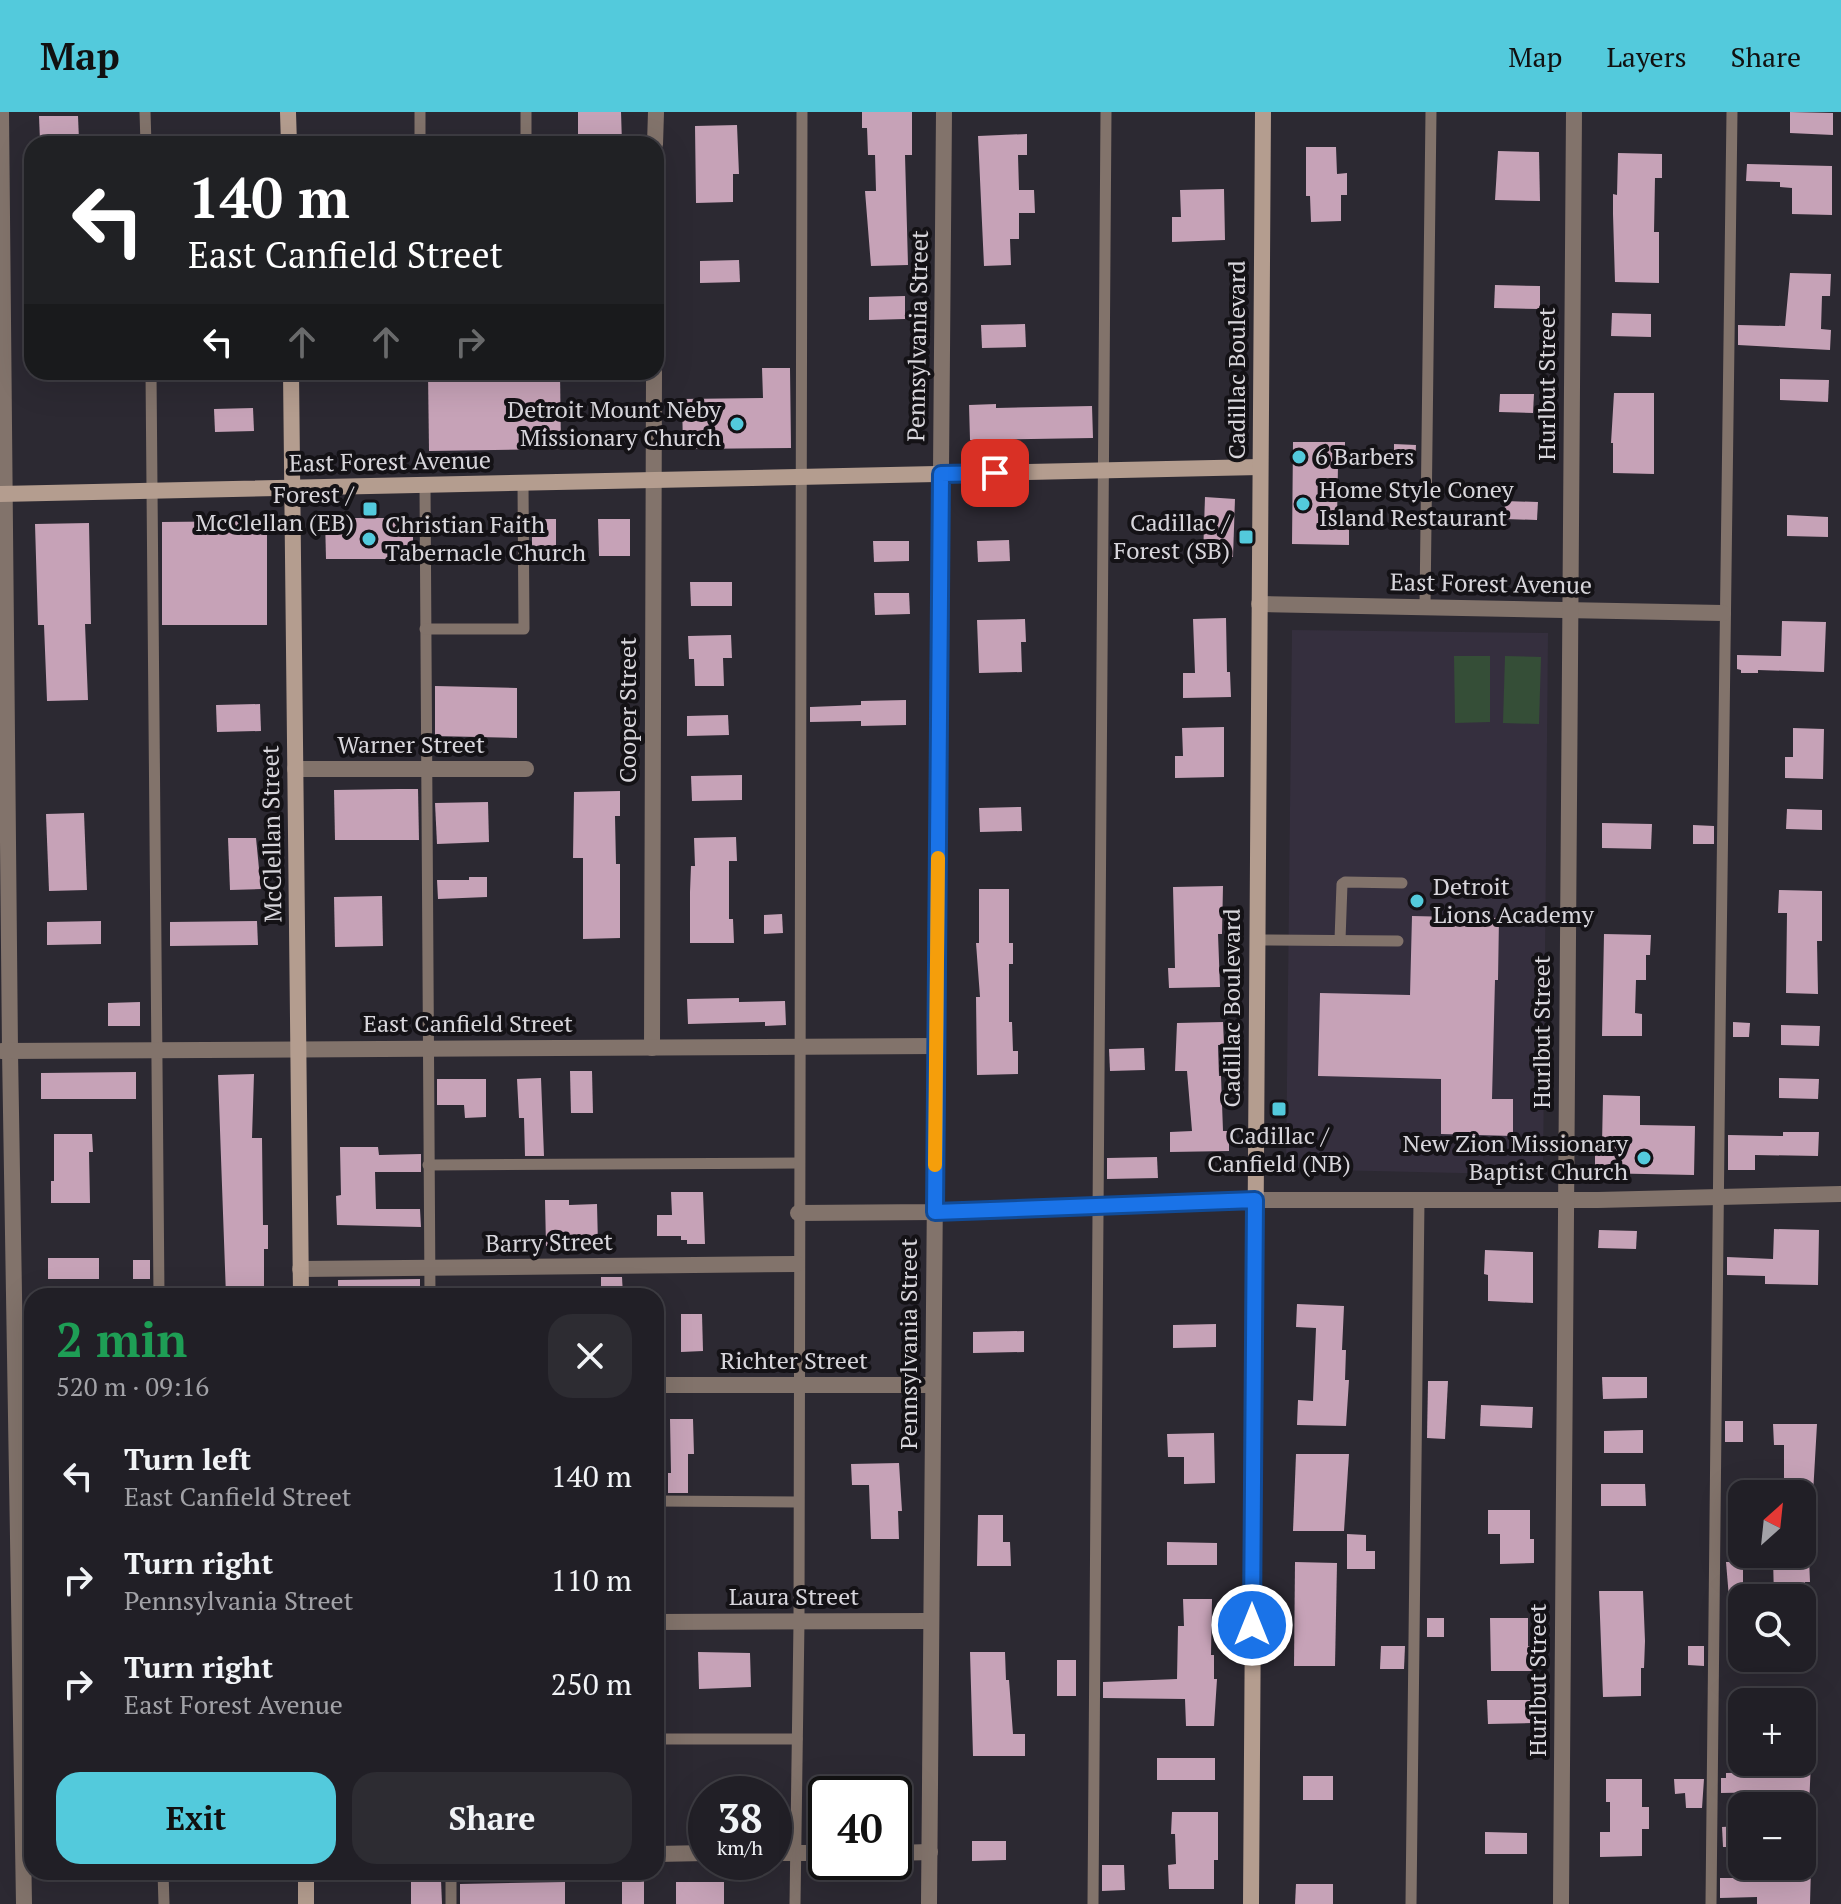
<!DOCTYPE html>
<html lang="en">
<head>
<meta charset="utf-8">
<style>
  body { margin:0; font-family:"PT Serif",serif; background:#2d2c32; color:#f1f3f6; height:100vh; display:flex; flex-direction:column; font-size:30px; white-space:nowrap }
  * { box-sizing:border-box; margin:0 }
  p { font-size:26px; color:#a2a2a7 }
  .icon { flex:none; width:44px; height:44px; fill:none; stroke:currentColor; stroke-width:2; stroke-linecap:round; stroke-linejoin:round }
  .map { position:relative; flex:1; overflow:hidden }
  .details { position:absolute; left:24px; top:1176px; width:640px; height:592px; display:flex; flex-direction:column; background:#211f26; border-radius:24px; box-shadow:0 8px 32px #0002,0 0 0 2px #3e3d43 }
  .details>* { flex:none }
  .banner { position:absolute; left:24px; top:24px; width:640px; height:244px; border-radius:24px; box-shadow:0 8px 32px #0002,0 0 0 2px #3e3d43; background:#202124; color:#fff; overflow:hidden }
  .needle { width:52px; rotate:27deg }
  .buttons { position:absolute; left:1728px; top:1368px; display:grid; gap:16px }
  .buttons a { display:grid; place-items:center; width:88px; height:88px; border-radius:16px; background:#211f26; box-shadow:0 8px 32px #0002,0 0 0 2px #3e3d43; font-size:40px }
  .speed { position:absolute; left:688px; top:1664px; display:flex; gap:16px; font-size:40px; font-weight:700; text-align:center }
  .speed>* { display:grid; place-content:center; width:104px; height:104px; border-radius:50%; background:#211f26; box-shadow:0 8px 32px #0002,0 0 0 2px #3e3d43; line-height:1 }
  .speed small { font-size:20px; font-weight:400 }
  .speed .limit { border:4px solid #111; border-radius:12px; background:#fff; color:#111 }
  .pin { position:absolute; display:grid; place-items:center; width:68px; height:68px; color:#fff; margin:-34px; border-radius:16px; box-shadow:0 4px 12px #0006 }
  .me { position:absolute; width:88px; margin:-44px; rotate:0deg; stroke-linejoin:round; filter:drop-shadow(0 0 6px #0008) }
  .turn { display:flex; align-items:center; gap:28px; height:168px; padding:0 32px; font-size:36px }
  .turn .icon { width:104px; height:104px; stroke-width:2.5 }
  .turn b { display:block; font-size:56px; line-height:68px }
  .lanes { display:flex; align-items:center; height:76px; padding:0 32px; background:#0003; justify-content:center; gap:40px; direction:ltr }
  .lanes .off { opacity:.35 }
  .round { display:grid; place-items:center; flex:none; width:84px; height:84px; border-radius:24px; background:#2d2c32 }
  .overview { display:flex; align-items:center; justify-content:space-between; height:136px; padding:0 32px }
  h1 { font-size:48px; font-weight:800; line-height:60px; color:#1e9e55 }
  .primary-button { display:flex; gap:16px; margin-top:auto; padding:16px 32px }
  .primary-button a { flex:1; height:92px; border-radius:24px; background:#53cadc; color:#111; font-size:32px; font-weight:800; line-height:92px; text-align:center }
  .primary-button a+a { background:#2d2c32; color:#f1f3f6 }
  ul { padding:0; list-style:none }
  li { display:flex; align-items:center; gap:24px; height:104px; padding:0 32px }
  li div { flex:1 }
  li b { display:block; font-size:30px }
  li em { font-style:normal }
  header { display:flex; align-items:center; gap:48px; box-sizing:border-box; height:112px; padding:0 40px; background:#53cadc; color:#111 }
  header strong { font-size:38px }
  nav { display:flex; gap:44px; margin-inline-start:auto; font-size:28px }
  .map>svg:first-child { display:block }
</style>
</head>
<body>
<header>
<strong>Map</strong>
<nav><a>Map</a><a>Layers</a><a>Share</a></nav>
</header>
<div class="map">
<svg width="1841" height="1792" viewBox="0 0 1841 1792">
  <rect width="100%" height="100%" fill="#2c2932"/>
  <!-- built -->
  <path fill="#352f3e" d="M1292,518L1548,521L1543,1063L1286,1057Z"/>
  <!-- pitch -->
  <g fill="#354e37">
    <path d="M1454,544H1490V610L1455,611Z"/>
    <path d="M1505,544L1541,545L1539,612L1503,611Z"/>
  </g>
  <!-- building -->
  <g fill="#c6a2b7">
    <path d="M578,0H621L622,32H578Z"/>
    <path d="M862,0H912V43H905L908,153L871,154L865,79H876L875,43H868L867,16H862Z"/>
    <path d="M1790,0L1833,1V23L1790,21Z"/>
    <path d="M39,4H78L79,28L40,29Z"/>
    <path d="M737,13L739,62H733V90L696,91L695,14Z"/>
    <path d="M1027,22V43H1018L1019,78H1034L1035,101H1019V127H1010L1011,153L984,154L978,24Z"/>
    <path d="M1306,35H1336L1337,62L1347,61V83H1341V109L1311,110L1310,84H1306Z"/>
    <path d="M1498,39L1539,40L1540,89L1495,88Z"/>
    <path d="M1618,41L1662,42V66H1655L1654,120H1659V171L1615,170L1613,102V82L1617,83Z"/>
    <path d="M1747,52L1832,54V103L1792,102V76L1780,75V70L1746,69Z"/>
    <path d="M1224,77L1225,128L1172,130V105H1181L1180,78Z"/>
    <path d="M739,148L740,170L700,171V149Z"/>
    <path d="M1790,161L1831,162L1830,184H1822L1821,217L1831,218L1830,238L1738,233V213L1785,214Z"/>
    <path d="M1495,173L1540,174V197L1494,196Z"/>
    <path d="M905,184V207L869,208V185Z"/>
    <path d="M1612,201L1651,202V225L1611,224Z"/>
    <path d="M1025,212L1026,235L982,236L981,213Z"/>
    <path d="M762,256H790L791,336L683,337L682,287L763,286Z"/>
    <path d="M428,260H560L561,337L429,339Z"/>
    <path d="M1780,267L1829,268L1828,290L1780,288Z"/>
    <path d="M1614,281H1654V362L1613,361V331H1611Z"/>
    <path d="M1500,282H1534L1533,301L1499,300Z"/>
    <path d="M996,292V296L1092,294L1093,326L970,328L969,293Z"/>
    <path d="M253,296L254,319L215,320L214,297Z"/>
    <path d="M1293,330H1345V353H1338L1337,408H1349V433L1292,432Z"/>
    <path d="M1394,332L1416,333L1415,354H1394Z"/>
    <path d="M1205,385L1235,387L1233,445L1203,444Z"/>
    <path d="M1505,389L1538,390L1537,408L1504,407Z"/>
    <path d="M1787,403L1828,405V425L1787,424Z"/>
    <path d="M325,406H413V447H326Z"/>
    <rect x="532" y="407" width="24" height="36"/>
    <path d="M598,407H630V444H599Z"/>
    <path d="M267,409V513H162V410Z"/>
    <path d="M89,411L91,512H85L88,588L47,589L44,513H38L35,412Z"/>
    <path d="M1009,428L1010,449L978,450L977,429Z"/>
    <path d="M873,429H909V449L874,450Z"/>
    <path d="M690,470H732V494H691Z"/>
    <path d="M874,481H909L910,502L875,503Z"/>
    <path d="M1226,506L1227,560H1230L1231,585L1183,586V561H1195L1193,507Z"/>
    <path d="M1025,507L1026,530H1021L1022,560L979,561L977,508Z"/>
    <path d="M1782,509L1826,510L1824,560L1758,558V561H1741V558L1737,557V543L1781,544Z"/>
    <path d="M731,523L732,546H723L724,574H695L694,547H689L688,524Z"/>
    <path d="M435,574L517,576V626L435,624Z"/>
    <path d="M906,588V613L861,614V609L810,610V595L861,593V589Z"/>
    <path d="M260,592L261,619L217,620L216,593Z"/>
    <path d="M728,603L729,623L687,624V604Z"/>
    <path d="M1224,615V665L1175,666V644H1183L1182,616Z"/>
    <path d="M1793,616L1824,617L1823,667L1785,666V645H1793Z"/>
    <path d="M742,663V688L692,689L691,664Z"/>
    <path d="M398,677H418L419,728H335L334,678Z"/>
    <path d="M620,679V704H615L616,752H620V826L583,827V746H573L574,680Z"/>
    <path d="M488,690L489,730L437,732L435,691Z"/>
    <path d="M1021,695L1022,719L980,720L979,696Z"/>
    <path d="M1787,697L1822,698V718L1786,717Z"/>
    <path d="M84,701L87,778L49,779L46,702Z"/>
    <path d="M1602,711L1652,712L1651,737L1602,736Z"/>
    <path d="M1693,713L1714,714V732H1693Z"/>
    <path d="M736,725L737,749H729V807H733L734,831H690V780L691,754H695L694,726Z"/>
    <path d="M228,726H256L261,777L230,778Z"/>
    <path d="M469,765H487V785L438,787L437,768H469Z"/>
    <path d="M1223,774L1222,822H1218L1220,875L1169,876L1168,856H1175L1173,775Z"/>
    <path d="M979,777H1009V831H1013V852H1009V910H1012L1013,939H1018V962L977,963L976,885H980L976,831H979Z"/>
    <path d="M1779,778L1822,779V829H1817L1818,882L1786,881L1787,801H1778Z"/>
    <path d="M382,784L383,834L335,835L334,785Z"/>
    <path d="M782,802L783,821L764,822V803Z"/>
    <path d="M1412,804L1499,806L1498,868H1495L1492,987H1513V1024L1441,1022V967L1318,964L1320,881L1410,883Z"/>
    <path d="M101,809V832L47,833V810Z"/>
    <path d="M257,809L258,833L170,834V810Z"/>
    <path d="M1604,822L1651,823L1650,843H1646V868H1636L1635,901L1642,902V924H1602Z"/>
    <path d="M739,886V890L785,889L786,913L765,914V910L688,912L687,887Z"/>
    <path d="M140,890V914H108V891Z"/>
    <path d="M1223,910L1224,933H1218L1219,964H1221L1223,1019H1229V1039L1170,1040V1020L1192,1019L1187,959H1175L1177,911Z"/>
    <path d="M1733,910L1750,911L1749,925H1733Z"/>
    <path d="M1781,913L1820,914L1819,934L1781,933Z"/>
    <path d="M1144,936L1145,958L1110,959L1109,937Z"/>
    <path d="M570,959H592L593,1001H571Z"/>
    <path d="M136,960V987H41V961Z"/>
    <path d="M254,962L252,1026H262L263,1113H268V1137H264V1184H226L218,963Z"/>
    <path d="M541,966L544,1044H525L524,1006H519L517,967Z"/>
    <path d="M1779,966L1819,967L1818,987L1779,986Z"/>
    <path d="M437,967H486V1005L465,1006L464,993H437Z"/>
    <path d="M1603,983L1640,984V1013L1695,1014L1694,1063L1595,1061V1032H1602Z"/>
    <path d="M1783,1020H1819L1818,1044L1755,1043V1058H1728V1023L1783,1024Z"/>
    <path d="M54,1022H92L93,1040H89L90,1091H51V1069H54Z"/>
    <path d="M340,1035H378L379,1043L421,1042V1060H375L376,1097H420L421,1115L337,1113L336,1084L341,1083Z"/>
    <path d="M1157,1045L1158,1066L1107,1067V1046Z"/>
    <path d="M671,1080H703L705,1132H687V1128H681V1124H657V1103H672Z"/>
    <path d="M545,1088H569V1093L597,1092L598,1133L546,1134Z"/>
    <path d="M1774,1117L1819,1118L1818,1173L1765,1172V1164L1727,1163V1145L1773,1147Z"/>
    <path d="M1599,1118L1637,1119L1636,1137L1598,1136Z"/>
    <path d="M1485,1138L1533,1140V1191L1488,1189V1163L1484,1162Z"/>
    <rect x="48" y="1146" width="51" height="21"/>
    <rect x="133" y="1148" width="17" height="19"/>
    <path d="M601,1165H622L623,1184H601Z"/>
    <path d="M420,1167V1184H338V1168Z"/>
    <path d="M1297,1192L1344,1194L1342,1238H1346L1345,1268H1349L1346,1314L1297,1313L1298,1288L1313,1289L1316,1216L1296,1215Z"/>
    <path d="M681,1202H702L703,1239L681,1240Z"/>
    <path d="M1216,1212V1235L1173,1236V1213Z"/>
    <path d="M1024,1219V1240L973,1241V1220Z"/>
    <path d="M1602,1265H1647V1286L1603,1287Z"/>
    <path d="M1428,1269H1448L1445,1327L1427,1326Z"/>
    <path d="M1481,1293L1533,1295L1532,1316L1480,1314Z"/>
    <path d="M670,1307H693L694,1342H688V1381H668V1361H671Z"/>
    <rect x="1725" y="1309" width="18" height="21"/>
    <path d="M1773,1312H1817L1813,1382H1777V1366H1784V1333H1774Z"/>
    <path d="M1643,1318V1341H1604V1319Z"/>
    <path d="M1214,1321L1215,1371L1184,1372V1345H1168L1167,1322Z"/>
    <path d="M1296,1342H1349L1344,1419H1293Z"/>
    <path d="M899,1351L902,1399H898L899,1427H871L869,1373H852L851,1352Z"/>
    <path d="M1601,1372H1645L1646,1394H1601Z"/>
    <path d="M1488,1398H1530V1427H1534V1451L1500,1452V1422H1488Z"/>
    <path d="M978,1403H1003V1430H1010L1011,1454H977Z"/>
    <path d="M1347,1422L1366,1423V1439H1375V1457H1347Z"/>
    <path d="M1167,1430L1217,1431V1453H1167Z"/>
    <path d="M1773,1446H1809L1810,1470H1805V1486H1774Z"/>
    <path d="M1295,1450L1337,1451L1335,1554H1294Z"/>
    <path d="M1726,1450H1743V1486H1729Z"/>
    <path d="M1599,1479H1643L1645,1529L1644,1556H1641V1584L1603,1585Z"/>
    <path d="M1183,1487H1212L1211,1543H1214V1567H1217L1214,1614H1186L1185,1587L1103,1586V1570L1177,1567L1178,1514H1184Z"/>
    <rect x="1427" y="1506" width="17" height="19"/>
    <path d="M1490,1506H1528V1534H1533V1559H1491Z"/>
    <path d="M1381,1534H1405L1404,1557H1380Z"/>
    <path d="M1688,1534H1704V1554L1688,1553Z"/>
    <path d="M698,1540L750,1541L751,1575L699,1577Z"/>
    <path d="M970,1540H1005L1006,1568H1009L1013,1622H1025V1644H973Z"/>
    <rect x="1057" y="1548" width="19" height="36"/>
    <path d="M1487,1588H1532V1611L1488,1612Z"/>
    <rect x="1157" y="1646" width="58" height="22"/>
    <path d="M1769,1650H1811L1809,1694H1780V1684H1771V1680L1721,1681V1666H1726V1661L1769,1660Z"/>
    <rect x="1303" y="1664" width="30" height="24"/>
    <path d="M1606,1667H1642V1695H1649V1717H1642V1744L1600,1745V1720H1610V1690H1606Z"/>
    <path d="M1674,1667H1704L1702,1696H1686L1685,1681L1675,1682Z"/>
    <path d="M1172,1700H1218V1748H1214V1777H1169L1168,1753L1176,1752L1175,1722H1171Z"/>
    <path d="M1741,1714V1735H1723L1722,1715Z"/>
    <path d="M1485,1720L1527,1721V1742H1485Z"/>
    <path d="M972,1729H1006V1748L972,1749Z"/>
    <path d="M1102,1753H1124L1125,1778L1102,1779Z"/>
    <path d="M1765,1754H1811L1810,1792H1757V1785L1720,1786V1766H1765Z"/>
    <path d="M411,1768H441L442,1792H411Z"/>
    <rect x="622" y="1769" width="22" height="23"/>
    <path d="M565,1770V1792H460V1772Z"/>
    <rect x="676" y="1770" width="48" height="22"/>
    <path d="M1296,1772H1333V1792H1295Z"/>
  </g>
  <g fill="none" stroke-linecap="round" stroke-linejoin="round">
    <!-- lane -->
    <g stroke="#82736b" stroke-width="11">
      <path d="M145,0L146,32"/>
      <path d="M420,0V32"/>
      <path d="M526,32V0"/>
      <path d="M151,260L159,1184"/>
      <path d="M425,373L430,1184"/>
      <path d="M1425,494L1431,0"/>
      <path d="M425,517H524L523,371"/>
      <path d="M1257,828L1398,829"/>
      <path d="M1340,828L1342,772L1345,770L1402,771"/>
      <path d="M428,1053L798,1051"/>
      <path d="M656,1389L798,1390"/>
      <path d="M656,1627H797"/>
      <path d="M163,1760L164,1792"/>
      <path d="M451,1760V1792"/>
      <path d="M795,1792L799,1510L802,0"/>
      <path d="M1093,1792L1106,0"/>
      <path d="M1411,1792L1419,1088"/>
      <path d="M1711,1792C1719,1195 1721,597 1732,0"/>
    </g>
    <!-- street -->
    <g stroke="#82736b" stroke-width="16">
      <path d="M1,0L10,939L24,1792"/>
      <path d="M655,32L656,0"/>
      <path d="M1259,492L1723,501"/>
      <path d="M295,657H526"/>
      <path d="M652,936L654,260"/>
      <path d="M2,939L936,934"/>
      <path d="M798,1101L935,1100L1255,1088H1598L1841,1082"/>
      <path d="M300,1157L797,1152"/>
      <path d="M656,1273H933"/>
      <path d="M656,1510L931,1509"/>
      <path d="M774,1741H826"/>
      <path d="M894,1741L930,1740"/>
      <path d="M656,1742L706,1741"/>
      <path d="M929,1792L944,0"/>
      <path d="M1561,1792L1574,0"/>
    </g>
    <!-- secondary -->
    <g stroke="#b49d8f" stroke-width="16">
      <path d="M288,0L289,32"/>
      <path d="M291,260L301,1184"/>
      <path d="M0,382L1260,355"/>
      <path d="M306,1760V1792"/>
      <path d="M1251,1792L1263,0"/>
    </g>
  </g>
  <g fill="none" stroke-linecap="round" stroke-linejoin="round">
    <defs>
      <path id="route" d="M995,361L941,362L935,1100L1255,1088L1252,1513"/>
    </defs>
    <!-- route casing -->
    <use href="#route" stroke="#114b97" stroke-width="20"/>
    <!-- route -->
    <use href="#route" stroke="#1a73e8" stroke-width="14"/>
    <!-- slow -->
    <path stroke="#f59e0b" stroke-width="14" d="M935,1053L938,746"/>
  </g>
  <!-- markers -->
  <g fill="#53cadc" stroke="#141216" stroke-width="3">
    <circle cx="737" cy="312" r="8"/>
    <circle cx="1299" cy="345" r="8"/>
    <circle cx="1303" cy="392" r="8"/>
    <rect x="362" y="389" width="16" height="16" rx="4"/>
    <rect x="1238" y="417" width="16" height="16" rx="4"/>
    <circle cx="369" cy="427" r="8"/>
    <circle cx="1417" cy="789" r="8"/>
    <rect x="1271" y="989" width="16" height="16" rx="4"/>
    <circle cx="1644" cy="1046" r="8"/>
  </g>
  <g text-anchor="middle" stroke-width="8" stroke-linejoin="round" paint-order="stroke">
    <!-- street labels -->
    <g font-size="24" fill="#d8d6dc" stroke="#141216">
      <text transform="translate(918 224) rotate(-89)" y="8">Pennsylvania Street</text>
      <text transform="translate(1237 248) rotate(-90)" y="8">Cadillac Boulevard</text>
      <text transform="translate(1547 272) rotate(-90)" y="8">Hurlbut Street</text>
      <text transform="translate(390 350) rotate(-1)" y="8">East Forest Avenue</text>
      <text transform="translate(1491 472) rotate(1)" y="8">East Forest Avenue</text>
      <text transform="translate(628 598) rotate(-90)" y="8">Cooper Street</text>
      <text x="411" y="641">Warner Street</text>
      <text transform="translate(272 722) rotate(-91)" y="8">McClellan Street</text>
      <text transform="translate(1232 896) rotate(-90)" y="8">Cadillac Boulevard</text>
      <text x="468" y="920">East Canfield Street</text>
      <text transform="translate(1542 920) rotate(-90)" y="8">Hurlbut Street</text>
      <text transform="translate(549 1131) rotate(-1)" y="8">Barry Street</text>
      <text transform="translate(909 1232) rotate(-90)" y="8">Pennsylvania Street</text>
      <text x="794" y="1257">Richter Street</text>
      <text x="794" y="1493">Laura Street</text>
      <text transform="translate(1538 1568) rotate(-90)" y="8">Hurlbut Street</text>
    </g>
    <!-- poi labels -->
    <g font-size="24" fill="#d8d6dc" stroke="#141216" text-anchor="end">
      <text x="721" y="306">Detroit Mount Neby<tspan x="721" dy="28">Missionary Church</tspan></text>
      <text x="1315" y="353" text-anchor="start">6 Barbers</text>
      <text x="1319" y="386" text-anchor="start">Home Style Coney<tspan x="1319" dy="28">Island Restaurant</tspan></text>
      <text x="354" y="391">Forest /<tspan x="354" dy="28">McClellan (EB)</tspan></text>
      <text x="1230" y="419">Cadillac /<tspan x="1230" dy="28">Forest (SB)</tspan></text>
      <text x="385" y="421" text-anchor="start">Christian Faith<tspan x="385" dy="28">Tabernacle Church</tspan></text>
      <text x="1433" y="783" text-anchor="start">Detroit<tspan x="1433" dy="28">Lions Academy</tspan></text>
      <text x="1279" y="1032" text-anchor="middle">Cadillac /<tspan x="1279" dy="28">Canfield (NB)</tspan></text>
      <text x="1628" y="1040">New Zion Missionary<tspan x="1628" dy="28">Baptist Church</tspan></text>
    </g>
  </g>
</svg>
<div class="buttons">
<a><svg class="needle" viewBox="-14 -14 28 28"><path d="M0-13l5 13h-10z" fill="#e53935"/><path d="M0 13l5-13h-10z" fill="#a2a2a7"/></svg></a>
<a><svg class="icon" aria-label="search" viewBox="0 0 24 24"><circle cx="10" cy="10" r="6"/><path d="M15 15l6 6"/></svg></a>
<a>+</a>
<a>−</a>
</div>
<div class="speed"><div>38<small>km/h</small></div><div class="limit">40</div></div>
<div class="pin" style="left:995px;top:361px;background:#d93025"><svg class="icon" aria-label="arrive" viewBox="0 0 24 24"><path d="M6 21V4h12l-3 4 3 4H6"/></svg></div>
<svg class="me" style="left:1252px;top:1513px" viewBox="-20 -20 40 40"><circle r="17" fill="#1a73e8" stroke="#fff" stroke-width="3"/><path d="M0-11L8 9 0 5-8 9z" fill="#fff"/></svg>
<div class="banner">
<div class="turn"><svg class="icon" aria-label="left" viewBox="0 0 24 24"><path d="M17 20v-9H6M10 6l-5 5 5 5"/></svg><div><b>140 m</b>East Canfield Street</div></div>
<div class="lanes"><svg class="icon" aria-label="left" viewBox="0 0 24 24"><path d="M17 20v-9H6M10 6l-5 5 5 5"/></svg><svg class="icon off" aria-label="ahead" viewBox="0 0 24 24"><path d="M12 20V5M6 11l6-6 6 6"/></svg><svg class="icon off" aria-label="ahead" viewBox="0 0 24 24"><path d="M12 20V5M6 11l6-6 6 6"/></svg><svg class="icon off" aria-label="right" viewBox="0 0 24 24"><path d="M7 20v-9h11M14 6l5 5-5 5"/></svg></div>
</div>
<section class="details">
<div class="overview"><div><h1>2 min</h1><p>520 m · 09:16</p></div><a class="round"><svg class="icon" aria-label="close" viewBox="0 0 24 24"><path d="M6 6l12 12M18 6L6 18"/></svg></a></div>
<ul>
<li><svg class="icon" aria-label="left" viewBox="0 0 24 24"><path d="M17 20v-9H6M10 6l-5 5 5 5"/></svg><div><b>Turn left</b><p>East Canfield Street</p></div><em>140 m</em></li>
<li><svg class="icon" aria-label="right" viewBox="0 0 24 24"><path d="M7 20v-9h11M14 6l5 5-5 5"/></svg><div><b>Turn right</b><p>Pennsylvania Street</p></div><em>110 m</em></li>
<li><svg class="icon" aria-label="right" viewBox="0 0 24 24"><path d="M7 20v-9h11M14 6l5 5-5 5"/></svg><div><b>Turn right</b><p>East Forest Avenue</p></div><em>250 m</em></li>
</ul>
<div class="primary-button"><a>Exit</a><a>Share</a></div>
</section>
</div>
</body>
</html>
